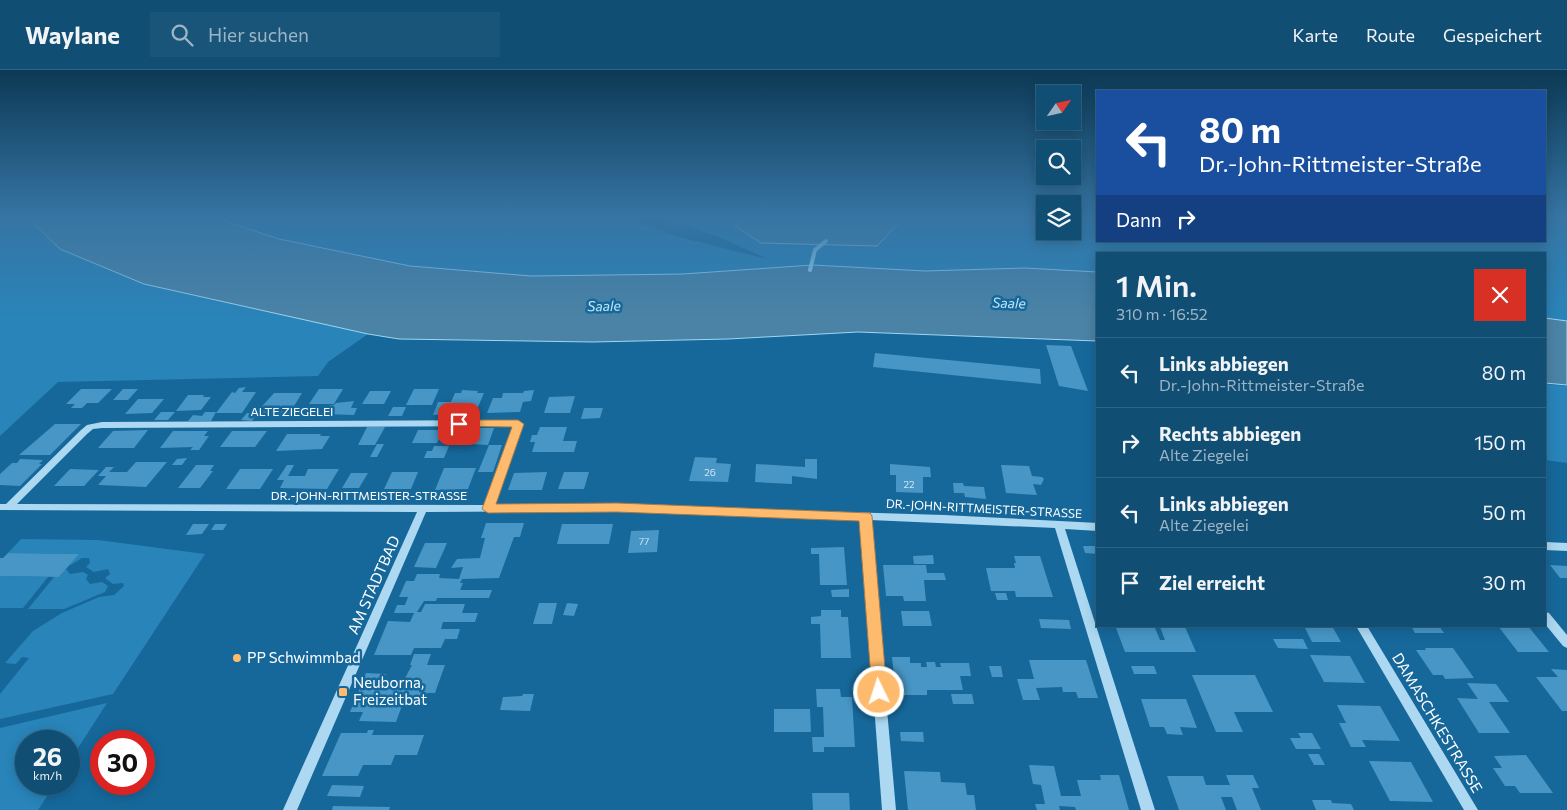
<!DOCTYPE html>
<html lang="de">
<head>
<meta charset="utf-8">
<style>
  body { margin:0; font-family:Commissioner,sans-serif; background:#195579; color:#f1f3f6; height:100vh; display:flex; flex-direction:column; font-size:19px; white-space:nowrap }
  * { box-sizing:border-box; margin:0 }
  p { font-size:16px; color:#9cb4c5 }
  .icon { flex:none; width:28px; height:28px; fill:none; stroke:currentColor; stroke-width:2; stroke-linecap:round; stroke-linejoin:round }
  .map { position:relative; flex:1; overflow:hidden }
  .details { position:absolute; left:1096px; top:182px; width:450px; height:375px; display:flex; flex-direction:column; background:#104e74; border-radius:0px; box-shadow:0 2px 12px #0003,0 0 0 1px #306586 }
  .details>* { flex:none }
  .top-card { position:absolute; left:1096px; top:20px; width:450px; height:152px; border-radius:0px; box-shadow:0 2px 12px #0003,0 0 0 1px #306586; background:#1a4fa0; color:#fff; overflow:hidden }
  .needle { width:32px; rotate:56deg }
  .controls { position:absolute; left:1036px; top:15px; display:grid; gap:10px }
  .controls a { display:grid; place-items:center; width:45px; height:45px; border-radius:0px; background:#104e74; box-shadow:0 2px 12px #0003,0 0 0 1px #306586; font-size:25px }
  .speed { position:absolute; left:15px; top:660px; display:flex; gap:10px; font-size:25px; font-weight:700; text-align:center }
  .speed>* { display:grid; place-content:center; width:65px; height:65px; border-radius:50%; background:#104e74; box-shadow:0 2px 12px #0003,0 0 0 1px #306586; line-height:1 }
  .speed small { font-size:12px; font-weight:400 }
  .speed .limit { border:8px solid #d22; background:#fff; color:#111 }
  .pin { position:absolute; display:grid; place-items:center; width:42px; height:42px; color:#fff; margin:-21px; border-radius:10px; box-shadow:0 2px 8px #0006 }
  .me { position:absolute; width:55px; margin:-28px; rotate:356deg; stroke-linejoin:round; filter:drop-shadow(0 0 4px #0008) }
  .turn { display:flex; align-items:center; gap:18px; height:105px; padding:0 20px; font-size:22px }
  .turn .icon { width:65px; height:65px; stroke-width:2.5 }
  .turn b { display:block; font-size:35px; line-height:42px }
  .then { display:flex; align-items:center; height:48px; padding:0 20px; background:#0003; gap:10px; font-size:19px }
  .round { display:grid; place-items:center; flex:none; width:52px; height:52px; border-radius:0px; background:#195579 }
  .headline { display:flex; align-items:center; justify-content:space-between; height:85px; padding:0 20px }
  h1 { font-size:30px; font-weight:600; line-height:38px }
  ul { padding:0; list-style:none }
  li { display:flex; align-items:center; gap:15px; height:70px; padding:0 20px; border-top:1px solid #306586 }
  li div { flex:1 }
  li b { display:block; font-size:19px }
  li em { font-style:normal }
  header { display:flex; align-items:center; gap:30px; box-sizing:border-box; height:70px; padding:0 25px; background:#104e74; border-bottom:1px solid #306586 }
  header strong { font-size:24px }
  nav { display:flex; gap:28px; margin-inline-start:auto; font-size:18px }
  .search { width:350px; height:45px; background:#195579; display:flex; align-items:center; gap:12px; box-sizing:border-box; padding:0 18px; border-radius:0px; color:#9cb4c5; font-size:19px }
  .map>svg:first-child { display:block }
</style>
</head>
<body>
<header>
<strong>Waylane</strong>
<div class="search"><svg class="icon" aria-label="search" viewBox="0 0 24 24"><circle cx="10" cy="10" r="6"/><path d="M15 15l6 6"/></svg>Hier suchen</div>
<nav><a>Karte</a><a>Route</a><a>Gespeichert</a></nav>
</header>
<div class="map">
<svg width="1567" height="740" viewBox="0 0 1567 740">
  <rect width="100%" height="100%" fill="#16689b"/>
  <!-- green -->
  <g fill="#2984b9">
    <path d="M0,146H26L60,179L144,214L368,264L328,292L318,306L58,312L0,366Z"/>
    <path d="M209,146H617L679,167L767,189L722,168L653,146H752L736,156L761,173L877,176L906,146H1045V161H1072L1073,146H1097L1098,171H1545V146H1567V251L1545,248V184H1098L1097,202L1025,198L925,201L813,195L683,204L531,206L410,196L279,169Z"/>
    <path d="M1545,314L1567,316V393L1545,390Z"/>
    <path d="M21,469L98,470L205,484L113,624L0,649V624L29,588L22,587L16,594L5,593L33,561L62,543L99,527L114,525L124,516L123,513L113,514L105,508L110,504L108,499L94,502L86,497L90,493L89,488H82L69,496L78,484L8,483Z"/>
    <path d="M66,499L70,504L83,502L88,505L86,509L90,514L102,512L108,516L105,522L64,539H28L54,507H59Z"/>
    <path d="M0,506L48,507L23,538H0Z"/>
    <path d="M107,633L69,692V671H26V714H55L38,740H0V658Z"/>
  </g>
  <!-- water -->
  <g fill="#4b83a6" stroke="#9ed6f5">
    <path d="M26,146H209L279,169L410,196L531,206L683,204L813,195L925,201L1025,198L1097,202V271L858,262L728,269L592,272L399,269L368,264L144,214L60,179Z"/>
    <path d="M752,146H906L877,176L761,173L735,156Z"/>
    <path d="M1545,248L1567,251V315L1545,313Z"/>
  </g>
  <g fill="none" stroke-linecap="round" stroke-linejoin="round">
    <!-- stream -->
    <path stroke="#9ed6f5" stroke-width="4" d="M810,200L815,180L826,171"/>
  </g>
  <!-- building -->
  <g fill="#4796c5">
    <path d="M1046,275L1071,276L1088,321L1059,316Z"/>
    <path d="M875,283L1040,299L1041,314L873,297Z"/>
    <path d="M246,317L242,322H256L242,343H216L232,322L235,323L239,318Z"/>
    <path d="M81,319H112L98,333H87L82,338H71L75,334H66Z"/>
    <path d="M123,319H138L128,330H113Z"/>
    <path d="M319,319H343L334,334H309Z"/>
    <path d="M414,319H439L432,335H406Z"/>
    <path d="M462,320L478,321L477,323H484L478,337H451L448,344L433,345L438,332H451L455,323H461Z"/>
    <path d="M534,320L531,331L523,332L520,342L487,343L493,328H502L503,323H523L524,321Z"/>
    <path d="M370,321H391L384,334H362Z"/>
    <path d="M274,323H302L294,336H299L294,343L256,345L252,351L241,350L247,343H256Z"/>
    <path d="M188,325H204L203,327H211L201,340L176,341Z"/>
    <path d="M575,326L570,343H544L549,327Z"/>
    <path d="M138,329H164L152,343L125,344Z"/>
    <path d="M354,331L351,338H357L354,345L324,344L330,335H334L336,333Z"/>
    <path d="M393,337H406L402,346H388Z"/>
    <path d="M584,338H603L600,348L581,349Z"/>
    <path d="M161,342H175L168,350H154Z"/>
    <path d="M205,342H216L211,351H188L193,345L202,346Z"/>
    <path d="M55,354H81L50,385H19Z"/>
    <path d="M367,357H385L375,375H358Z"/>
    <path d="M540,357H567L563,371H577L574,382H532L535,372H530L532,365H537Z"/>
    <path d="M473,358H494L488,375L455,373L459,361H471Z"/>
    <path d="M148,360L134,378H98L113,361Z"/>
    <path d="M418,360H443L437,373H412Z"/>
    <path d="M173,361H208L204,366H209L199,380H190L193,377L160,378Z"/>
    <path d="M232,361H267L255,377H220Z"/>
    <path d="M287,364H321L320,366H330L322,379L276,381Z"/>
    <path d="M377,374H384L377,387H370Z"/>
    <path d="M489,375H502L493,402H478Z"/>
    <path d="M434,376H449L444,388H424L427,381H432Z"/>
    <path d="M695,387L717,388L716,393L731,394L728,412L689,411Z"/>
    <path d="M187,388L182,395H172L177,389Z"/>
    <path d="M20,389L43,390L39,394H42L20,416L0,415V404L12,393H17Z"/>
    <path d="M805,389H817V409L792,406V414L755,412L756,394L805,397Z"/>
    <path d="M136,392H167L146,417L98,415L106,406H98L106,397H114L109,402H127Z"/>
    <path d="M890,394L930,397L931,407H923V423L896,422V405H890Z"/>
    <path d="M196,395H214L210,401H213L200,418H178Z"/>
    <path d="M287,395H294L288,406H305L308,399H339L327,419L280,418L284,410H277Z"/>
    <path d="M1001,395L1029,396L1032,406L1042,407L1044,409L1041,415L1033,414L1037,425L1006,423Z"/>
    <path d="M444,398H476L468,419L435,420Z"/>
    <path d="M70,399L99,400L84,416H54Z"/>
    <path d="M240,399H273L260,419H226Z"/>
    <path d="M392,402H418L411,419H384Z"/>
    <path d="M547,402L542,420H508L514,403Z"/>
    <path d="M564,402H589L584,419H558Z"/>
    <path d="M351,403H368L359,418H342Z"/>
    <path d="M953,413H963L964,416L984,417L986,429L965,427L964,423H954Z"/>
    <path d="M486,453H524L520,467H514L499,508L462,509L460,513H463L460,520H492L489,528H437L436,531H424L417,542H421L425,534H465L462,543H478L475,552H443L441,559H460L457,569H445L441,578H414L411,585H374L388,551L410,552L414,543H394L397,535H405L408,527H399L406,511H414L417,504H440L439,508L459,509L463,497L451,498L457,489L480,488L485,468H481Z"/>
    <path d="M193,454H209L202,464L186,465Z"/>
    <path d="M215,454H227L223,460H211Z"/>
    <path d="M562,454H613L609,474H557Z"/>
    <path d="M659,460L657,482L628,483L631,461Z"/>
    <path d="M425,473H447L436,498L414,497Z"/>
    <path d="M1083,476H1098V484L1085,483Z"/>
    <path d="M844,477L847,515H820L819,484H811V478Z"/>
    <path d="M8,483L79,484L59,507L0,506V488H3Z"/>
    <path d="M933,485L934,494H914L913,486Z"/>
    <path d="M1014,486H1040L1053,527H1016L1015,521H991L986,498H1015L1014,493H1016Z"/>
    <path d="M883,495H926L927,503H944L946,510H924L926,531H904L903,526H886Z"/>
    <path d="M1550,495L1567,496V508H1560Z"/>
    <path d="M849,519V527H832L831,520Z"/>
    <path d="M995,523H1006L1008,530H997Z"/>
    <path d="M539,533H557L552,554H533Z"/>
    <path d="M567,533L578,534L574,546L563,545Z"/>
    <path d="M821,540H841V547H848L851,588H821L820,554H811V547L821,546Z"/>
    <path d="M901,541H929L932,556H903Z"/>
    <path d="M1039,549L1069,550L1071,559L1041,558Z"/>
    <path d="M1304,556H1332L1341,572H1312Z"/>
    <path d="M1411,556H1439L1444,563H1415Z"/>
    <path d="M1498,556H1528L1549,582H1518Z"/>
    <path d="M1160,557H1185L1196,582H1125L1116,558H1155L1160,570H1165Z"/>
    <path d="M1273,569H1303L1308,579L1278,578Z"/>
    <path d="M1425,578H1453L1474,608L1445,609L1443,605H1433L1416,580H1426Z"/>
    <path d="M414,584H431L427,595H445L435,623H427L423,633H403L396,652L359,651L363,642H350L366,603L386,604L383,612H403L412,595H410Z"/>
    <path d="M1310,585L1350,586L1365,613L1324,612Z"/>
    <path d="M892,587H910V593H921V597H927L926,592H935L936,597H941L940,593H969L971,606H960L963,620H927V625H896Z"/>
    <path d="M1029,590H1086L1098,628H1078L1076,622H1063L1062,617L1036,618L1040,630H1023L1017,609H1034Z"/>
    <path d="M989,596H1001L1003,607H992Z"/>
    <path d="M1131,596H1154L1157,604H1134Z"/>
    <path d="M1551,599L1567,600V641H1562L1536,607H1558Z"/>
    <path d="M1192,605H1255L1273,642H1234L1243,662H1216Z"/>
    <path d="M1467,613L1496,614L1509,632H1489L1510,663H1479L1457,628L1478,629Z"/>
    <path d="M816,619H840L841,627H852L855,677H824V682H813L812,667H824L823,637H817Z"/>
    <path d="M523,624H534L530,641L500,640L503,627L522,626Z"/>
    <path d="M951,624H972L974,634H953Z"/>
    <path d="M1141,629H1186L1197,658L1180,657L1183,665L1167,664L1164,657H1150Z"/>
    <path d="M1337,635L1380,636L1400,671L1362,670L1366,677H1351L1339,653H1346Z"/>
    <path d="M774,639H810L811,662H774Z"/>
    <path d="M368,660H374L372,665H424L417,685H395L391,695H363L358,706H322L341,663H367Z"/>
    <path d="M900,662H923L924,672L901,671Z"/>
    <path d="M1298,663H1312L1321,679H1296L1290,668H1301Z"/>
    <path d="M1308,684H1319L1325,695H1314Z"/>
    <path d="M1526,685L1553,723H1520L1515,716H1505L1493,698H1502L1494,686Z"/>
    <path d="M1369,691L1411,692L1433,732L1390,731Z"/>
    <path d="M1029,695L1054,696L1061,726H1081L1077,710H1101L1100,705H1119L1129,740H1076L1075,737L1059,736L1060,740H1037L1035,734H1045L1041,715L1033,714Z"/>
    <path d="M904,701L940,702L941,712L965,713L967,725H974L976,740H908Z"/>
    <path d="M1226,705H1253L1259,718H1252L1261,740H1237L1232,727H1221L1226,740H1179L1167,706H1203L1206,715H1230Z"/>
    <path d="M332,715L364,716L360,727L327,726Z"/>
    <path d="M812,723H849L850,740H813Z"/>
    <path d="M1312,730H1331L1332,733L1351,734L1354,740H1316Z"/>
    <path d="M333,736L390,737L389,740H332Z"/>
  </g>
  <g fill="none" stroke-linecap="round" stroke-linejoin="round">
    <!-- minor -->
    <g fill="#acd8f2" fill-rule="evenodd">
      <path d="M518,350L522,353L494,435H617L944,445L1098,453V461L1065,459L1155,740H1141L1055,458L870,450L896,740H882L860,450L617,441L426,442L297,740H283L417,442L0,440V434H6L81,360L87,355L102,352ZM513,356L485,435L17,434L87,364L93,359L102,358Z"/>
      <path d="M1545,472L1567,473V481L1545,480Z"/>
      <path d="M1545,542L1549,543L1567,565V578L1563,576L1545,554Z"/>
      <path d="M1356,556H1367L1478,740H1464Z"/>
    </g>
  </g>
  <!-- sky -->
  <linearGradient id="sky" x2="0" y2="1"><stop stop-color="#0c3955"/><stop offset="0.59" stop-color="#3675a4"/><stop offset="1" stop-color="#3675a4" stop-opacity="0"/></linearGradient>
  <rect width="1567" height="249" fill="url(#sky)"/>
  <!-- route -->
  <path fill="#ffbb6d" stroke="#a67a47" d="M459,350H518L524,354L496,434L617,433L870,443L872,446L887,622L885,627L879,629L874,627L872,622L859,451L617,442L488,443L482,439L512,357L455,356L453,354L455,351Z"/>
  <!-- markers -->
  <g fill="#ffbb6d" stroke="#16689b" stroke-width="2">
    <circle cx="237" cy="588" r="5"/>
    <rect x="338" y="617" width="10" height="10" rx="2.5"/>
  </g>
  <g text-anchor="middle" stroke-width="5" stroke-linejoin="round" paint-order="stroke">
    <!-- number labels -->
    <g font-size="10" fill="#d1e5f0">
      <text x="710" y="406">26</text>
      <text x="909" y="418">22</text>
      <text x="644" y="475">77</text>
    </g>
    <!-- street labels -->
    <g font-size="12" fill="#fff" stroke="#16689b">
      <text x="292" y="346">ALTE ZIEGELEI</text>
      <text x="369" y="430">DR.-JOHN-RITTMEISTER-STRASSE</text>
      <text transform="translate(984 439) rotate(3)" y="4">DR.-JOHN-RITTMEISTER-STRASSE</text>
    </g>
    <!-- water labels -->
    <g font-size="14" font-style="italic" fill="#c3e6fa" stroke="#16689b">
      <text transform="translate(1009 233) rotate(2)" y="5">Saale</text>
      <text transform="translate(604 236) rotate(-1)" y="5">Saale</text>
    </g>
    <!-- near-street labels -->
    <g font-size="15" fill="#fff" stroke="#16689b">
      <text transform="translate(374 515) rotate(-66)" y="5">AM STADTBAD</text>
      <text transform="translate(1437 653) rotate(59)" y="5">DAMASCHKESTRASSE</text>
    </g>
    <!-- near-poi labels -->
    <g font-size="15" fill="#fff" stroke="#16689b" text-anchor="start">
      <text x="247" y="593">PP Schwimmbad</text>
      <text x="353" y="618">Neuborna,<tspan x="353" dy="17">Freizeitbat</tspan></text>
    </g>
  </g>
</svg>
<div class="controls">
<a><svg class="needle" viewBox="-14 -14 28 28"><path d="M0-13l5 13h-10z" fill="#e53935"/><path d="M0 13l5-13h-10z" fill="#9cb4c5"/></svg></a>
<a><svg class="icon" aria-label="search" viewBox="0 0 24 24"><circle cx="10" cy="10" r="6"/><path d="M15 15l6 6"/></svg></a>
<a><svg class="icon" aria-label="layers" viewBox="0 0 24 24"><path d="M12 4l9 5-9 5-9-5zM3 14l9 5 9-5"/></svg></a>
</div>
<div class="speed"><div>26<small>km/h</small></div><div class="limit">30</div></div>
<div class="pin" style="left:459px;top:354px;background:#d93025"><svg class="icon" aria-label="arrive" viewBox="0 0 24 24"><path d="M6 21V4h12l-3 4 3 4H6"/></svg></div>
<svg class="me" style="left:879px;top:622px" viewBox="-20 -20 40 40"><circle r="17" fill="#ffbb6d" stroke="#fff" stroke-width="3"/><path d="M0-11L8 9 0 5-8 9z" fill="#fff"/></svg>
<div class="top-card">
<div class="turn"><svg class="icon" aria-label="left" viewBox="0 0 24 24"><path d="M17 20v-9H6M10 6l-5 5 5 5"/></svg><div><b>80 m</b>Dr.-John-Rittmeister-Straße</div></div>
<div class="then">Dann<svg class="icon" aria-label="right" viewBox="0 0 24 24"><path d="M7 20v-9h11M14 6l5 5-5 5"/></svg></div>
</div>
<section class="details">
<div class="headline"><div><h1>1 Min.</h1><p>310 m · 16:52</p></div><a class="round" style="background:#d93025;color:#fff"><svg class="icon" aria-label="close" viewBox="0 0 24 24"><path d="M6 6l12 12M18 6L6 18"/></svg></a></div>
<ul>
<li><svg class="icon" aria-label="left" viewBox="0 0 24 24"><path d="M17 20v-9H6M10 6l-5 5 5 5"/></svg><div><b>Links abbiegen</b><p>Dr.-John-Rittmeister-Straße</p></div><em>80 m</em></li>
<li><svg class="icon" aria-label="right" viewBox="0 0 24 24"><path d="M7 20v-9h11M14 6l5 5-5 5"/></svg><div><b>Rechts abbiegen</b><p>Alte Ziegelei</p></div><em>150 m</em></li>
<li><svg class="icon" aria-label="left" viewBox="0 0 24 24"><path d="M17 20v-9H6M10 6l-5 5 5 5"/></svg><div><b>Links abbiegen</b><p>Alte Ziegelei</p></div><em>50 m</em></li>
<li><svg class="icon" aria-label="arrive" viewBox="0 0 24 24"><path d="M6 21V4h12l-3 4 3 4H6"/></svg><div><b>Ziel erreicht</b></div><em>30 m</em></li>
</ul>
</section>
</div>
</body>
</html>
